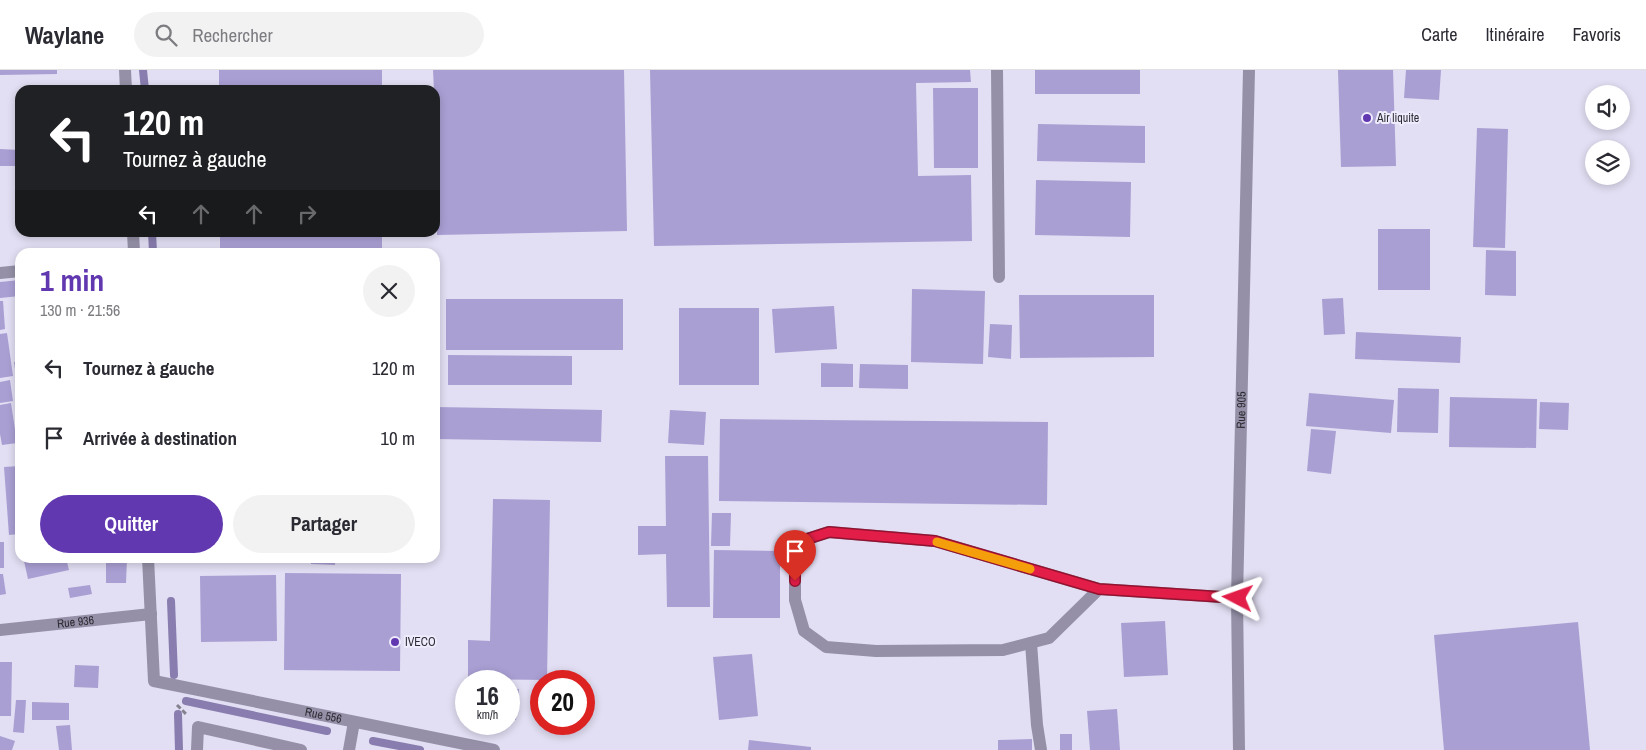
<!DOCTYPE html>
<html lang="fr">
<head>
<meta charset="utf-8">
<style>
  body { margin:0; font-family:"Archivo Narrow",sans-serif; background:#f2f2f3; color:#2b2b33; height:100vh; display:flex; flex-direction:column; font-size:19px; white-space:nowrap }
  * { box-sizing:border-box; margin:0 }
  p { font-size:16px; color:#7c7c81 }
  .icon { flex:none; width:28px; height:28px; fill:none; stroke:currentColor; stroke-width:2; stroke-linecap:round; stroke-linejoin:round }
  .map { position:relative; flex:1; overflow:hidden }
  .sheet { position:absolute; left:15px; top:178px; width:425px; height:315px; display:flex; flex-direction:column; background:#fff; border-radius:15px; box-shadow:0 2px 8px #0003 }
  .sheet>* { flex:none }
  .banner { position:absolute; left:15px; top:15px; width:425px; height:152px; border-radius:15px; box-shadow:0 2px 8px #0003; background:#202124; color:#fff; overflow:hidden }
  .controls { position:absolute; left:1585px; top:15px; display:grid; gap:10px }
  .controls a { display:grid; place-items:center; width:45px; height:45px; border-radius:50%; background:#fff; box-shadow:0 2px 8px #0003; font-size:25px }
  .speed { position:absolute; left:455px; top:600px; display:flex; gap:10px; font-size:25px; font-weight:700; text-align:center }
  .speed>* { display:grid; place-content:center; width:65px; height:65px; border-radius:50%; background:#fff; box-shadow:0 2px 8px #0003; line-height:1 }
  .speed small { font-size:12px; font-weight:400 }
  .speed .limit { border:8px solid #d22; background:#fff; color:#111 }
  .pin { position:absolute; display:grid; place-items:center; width:42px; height:42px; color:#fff; margin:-51px -21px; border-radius:50% 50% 50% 0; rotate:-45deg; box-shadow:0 0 5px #0007 }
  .pin .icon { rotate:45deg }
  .me { position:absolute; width:55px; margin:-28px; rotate:274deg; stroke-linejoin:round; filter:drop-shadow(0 0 4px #0008) }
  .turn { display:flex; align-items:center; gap:18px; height:105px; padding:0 25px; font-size:22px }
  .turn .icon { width:65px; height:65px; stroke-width:2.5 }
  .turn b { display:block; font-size:35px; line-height:42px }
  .lanes { display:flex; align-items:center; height:48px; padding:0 25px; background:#0003; justify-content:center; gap:25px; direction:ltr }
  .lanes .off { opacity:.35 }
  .round { display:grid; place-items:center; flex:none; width:52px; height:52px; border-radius:26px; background:#f2f2f3 }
  .headline { display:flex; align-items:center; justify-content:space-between; height:85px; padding:0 25px }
  h1 { font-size:30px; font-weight:700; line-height:38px; color:#6138b0 }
  .cta { display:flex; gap:10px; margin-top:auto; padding:10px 25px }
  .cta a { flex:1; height:58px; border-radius:30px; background:#6138b0; color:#fff; font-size:20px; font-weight:700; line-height:58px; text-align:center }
  .cta a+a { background:#f2f2f3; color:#2b2b33 }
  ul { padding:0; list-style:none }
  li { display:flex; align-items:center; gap:15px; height:70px; padding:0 25px }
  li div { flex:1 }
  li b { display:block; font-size:19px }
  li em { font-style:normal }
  header { display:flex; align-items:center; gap:30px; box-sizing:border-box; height:70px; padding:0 25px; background:#fff; border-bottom:1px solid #e1e1e2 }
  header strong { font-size:24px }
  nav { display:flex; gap:28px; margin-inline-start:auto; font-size:18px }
  .search { width:350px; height:45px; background:#f2f2f3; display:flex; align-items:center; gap:12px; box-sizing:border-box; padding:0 18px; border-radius:28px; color:#7c7c81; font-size:19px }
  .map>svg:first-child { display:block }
</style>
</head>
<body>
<header>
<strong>Waylane</strong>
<div class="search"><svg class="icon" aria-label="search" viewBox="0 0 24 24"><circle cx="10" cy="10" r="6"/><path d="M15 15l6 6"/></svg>Rechercher</div>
<nav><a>Carte</a><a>Itinéraire</a><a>Favoris</a></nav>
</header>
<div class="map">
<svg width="1646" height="680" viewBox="0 0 1646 680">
  <rect width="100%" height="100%" fill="#e2def3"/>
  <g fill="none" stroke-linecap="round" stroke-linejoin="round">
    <!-- stream -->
    <g stroke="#887dae" stroke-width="8">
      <path d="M143,0L145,20"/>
      <path d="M152,162L153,182"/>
      <path d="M171,531L174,605"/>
      <path d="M186,631L327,661"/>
      <path d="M178,644L179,680"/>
      <path d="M373,671L420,680"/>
    </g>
  </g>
  <!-- building -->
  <g fill="#aa9fd3">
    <path d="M0,0H57V4L0,5Z"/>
    <rect x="219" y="0" width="163" height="20"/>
    <path d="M433,0H624L627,161L437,165L435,20H434Z"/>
    <path d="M650,0H970L971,12L916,13L918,106L971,105L972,171L654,176Z"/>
    <rect x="1035" y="0" width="105" height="24"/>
    <path d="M1338,0H1393L1396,96L1341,97Z"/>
    <path d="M1406,0H1441L1439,30L1404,28Z"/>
    <path d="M933,18H978V98H934Z"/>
    <path d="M1038,54L1145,56V93L1037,91Z"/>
    <path d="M1477,58L1508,59L1505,178L1473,177Z"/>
    <path d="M0,79L20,80V96H0Z"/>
    <path d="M1036,110L1131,112L1130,167L1035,165Z"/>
    <rect x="1378" y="159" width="52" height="61"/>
    <rect x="220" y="162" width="162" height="18"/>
    <path d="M1486,180L1516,181V226L1485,225Z"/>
    <path d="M20,210V226L0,228V212Z"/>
    <path d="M912,219L985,221L983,294L911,292Z"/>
    <path d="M1019,225H1154V287L1020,288Z"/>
    <path d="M1343,228L1345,264L1324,265L1322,229Z"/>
    <rect x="446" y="229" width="177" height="51"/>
    <path d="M0,231H3L5,259L0,260Z"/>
    <path d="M834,236L837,279L775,283L772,239Z"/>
    <rect x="679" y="238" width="80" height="77"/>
    <path d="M990,254L1012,255L1011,289L988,287Z"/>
    <path d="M1356,262L1461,267L1460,293L1355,289Z"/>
    <path d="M7,263L13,306L0,308V264Z"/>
    <path d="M448,285L572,286V315H448Z"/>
    <path d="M435,288H440L439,314H435Z"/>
    <path d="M20,291V305L16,306L14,292Z"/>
    <path d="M821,293L853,294V317H821Z"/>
    <path d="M860,294L908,295V319L859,318Z"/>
    <path d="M10,310L13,331L0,333V312Z"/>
    <path d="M1398,318L1439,319L1438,363L1397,362Z"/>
    <path d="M1309,323L1394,330L1391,363L1306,356Z"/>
    <path d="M1450,327L1537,329L1536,378L1449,377Z"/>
    <path d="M1540,332L1569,333L1568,360L1539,359Z"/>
    <path d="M11,333L17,373L2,375L0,364V335Z"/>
    <path d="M435,337L602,340L601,372L435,369Z"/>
    <path d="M670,340L706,342L704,375L668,373Z"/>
    <path d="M720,349L1048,352L1047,435L719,431Z"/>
    <path d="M1311,359L1336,361L1331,404L1307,401Z"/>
    <path d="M665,386H708L710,537H667L666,484L638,485V456H666Z"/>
    <path d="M20,396V464L9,465L4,397Z"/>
    <path d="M493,429L550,430L547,610L468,609V570L490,571Z"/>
    <path d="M712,443H731L730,476H711Z"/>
    <rect x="0" y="472" width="4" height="26"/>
    <path d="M714,480L780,481V548H713Z"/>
    <path d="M40,488H66L69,500L28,509L24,491Z"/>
    <path d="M106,488H127L126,513H106Z"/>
    <rect x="203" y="488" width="56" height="3"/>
    <rect x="264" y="488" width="45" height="5"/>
    <path d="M311,488H335V495L311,494Z"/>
    <path d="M285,503L401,504L400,601L284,600Z"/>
    <path d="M0,504H3L6,524L0,525Z"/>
    <path d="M276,505L277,571L201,572L200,506Z"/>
    <path d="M90,515L92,524L70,528L68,518Z"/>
    <path d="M1165,551L1168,605L1124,607L1121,553Z"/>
    <path d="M1578,552L1590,680H1444L1434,565Z"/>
    <path d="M752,584L758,646L719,650L713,587Z"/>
    <path d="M0,592H12L11,646H0Z"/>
    <path d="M75,595L99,596L98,618L74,617Z"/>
    <path d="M509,618L519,619L516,650L509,649Z"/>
    <path d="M16,630H26L24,663L13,662Z"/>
    <path d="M32,632L69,633V650H32Z"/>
    <path d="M1117,639L1120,680H1090L1087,641Z"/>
    <path d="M70,655L72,680H59L56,656Z"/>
    <rect x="1060" y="664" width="12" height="16"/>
    <path d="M0,666L15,671L12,680H0Z"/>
    <path d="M1032,669V680H998V670Z"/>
    <path d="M749,670L811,677V680H748Z"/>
  </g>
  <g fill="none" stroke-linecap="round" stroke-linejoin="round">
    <!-- path -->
    <path stroke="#858290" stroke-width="3" stroke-dasharray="5 2.5" stroke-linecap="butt" d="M177,635L187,645"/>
    <!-- service -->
    <g stroke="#9590a7" stroke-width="12">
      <path d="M997,0L999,207"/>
      <path d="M1099,519L1049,568L1003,580L876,581L826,577L804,561L795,530V493L804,470L829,462L935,471L1099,519L1237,528"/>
      <path d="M1031,573L1037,655L1041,680"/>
    </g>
    <!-- minor -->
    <g stroke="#9590a7" stroke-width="12">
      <path d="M125,0L126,20"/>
      <path d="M133,162L134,182"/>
      <path d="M0,203L20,201"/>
      <path id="s1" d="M148,488L154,611L494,680"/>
      <path id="s2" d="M0,560L151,544"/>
      <path d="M197,680L198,657L301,680"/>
      <path d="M349,680L354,652"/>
      <path id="s3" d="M1239,680L1237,528L1249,0"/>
    </g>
  </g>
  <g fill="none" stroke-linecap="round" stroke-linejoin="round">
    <defs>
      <path id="route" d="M795,511V493L804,470L829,462L935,471L1099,519L1238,528"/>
    </defs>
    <!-- route casing -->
    <use href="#route" stroke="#92132f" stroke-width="12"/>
    <!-- route -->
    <use href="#route" stroke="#e11d48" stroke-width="9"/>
    <!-- slow -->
    <path stroke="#f59e0b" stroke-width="9" d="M937,472L1030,499"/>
  </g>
  <!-- markers -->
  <g fill="#6138b0" stroke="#efecfd" stroke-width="2">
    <circle cx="1367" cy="48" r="5"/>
    <circle cx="395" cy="572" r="5"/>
  </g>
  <g text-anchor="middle" stroke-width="4" stroke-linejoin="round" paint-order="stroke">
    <!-- poi labels -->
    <g font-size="12" fill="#2d2b33" stroke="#efecfd" text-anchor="start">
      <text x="1377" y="52">Air liquite</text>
      <text x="405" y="576">IVECO</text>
    </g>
    <!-- street labels -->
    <g font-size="12" fill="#2d2b33" stroke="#efecfd">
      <text dy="4" stroke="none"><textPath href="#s3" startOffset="340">Rue 905</textPath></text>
      <text dy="4" stroke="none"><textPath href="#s2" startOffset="76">Rue 936</textPath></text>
      <text dy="4" stroke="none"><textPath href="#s1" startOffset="296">Rue 556</textPath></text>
    </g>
  </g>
</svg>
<div class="controls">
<a><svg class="icon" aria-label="sound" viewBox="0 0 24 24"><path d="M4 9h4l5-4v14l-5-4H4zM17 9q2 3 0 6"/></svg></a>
<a><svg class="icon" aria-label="layers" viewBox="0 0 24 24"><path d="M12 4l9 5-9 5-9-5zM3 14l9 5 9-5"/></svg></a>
</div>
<div class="speed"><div>16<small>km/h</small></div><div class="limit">20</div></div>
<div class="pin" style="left:795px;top:511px;background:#d93025"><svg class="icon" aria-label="arrive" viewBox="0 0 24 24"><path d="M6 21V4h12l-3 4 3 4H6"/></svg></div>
<svg class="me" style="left:1238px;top:528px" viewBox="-20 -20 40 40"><path d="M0-17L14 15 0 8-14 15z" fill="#e11d48" stroke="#fff" stroke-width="4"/></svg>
<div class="banner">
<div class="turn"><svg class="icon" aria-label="left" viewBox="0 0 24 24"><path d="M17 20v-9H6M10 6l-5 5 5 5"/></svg><div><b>120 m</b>Tournez à gauche</div></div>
<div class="lanes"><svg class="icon" aria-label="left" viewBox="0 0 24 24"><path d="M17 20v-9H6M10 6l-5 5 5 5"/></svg><svg class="icon off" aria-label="ahead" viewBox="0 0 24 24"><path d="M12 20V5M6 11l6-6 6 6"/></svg><svg class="icon off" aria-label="ahead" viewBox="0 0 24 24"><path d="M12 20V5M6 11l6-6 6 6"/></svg><svg class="icon off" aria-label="right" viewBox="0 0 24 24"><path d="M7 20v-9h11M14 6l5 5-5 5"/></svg></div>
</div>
<section class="sheet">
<div class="headline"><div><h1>1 min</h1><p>130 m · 21:56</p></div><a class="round"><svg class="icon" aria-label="close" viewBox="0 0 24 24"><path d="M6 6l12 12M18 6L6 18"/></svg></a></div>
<ul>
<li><svg class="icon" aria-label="left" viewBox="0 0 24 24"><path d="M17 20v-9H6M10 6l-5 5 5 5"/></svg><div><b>Tournez à gauche</b></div><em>120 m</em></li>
<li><svg class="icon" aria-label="arrive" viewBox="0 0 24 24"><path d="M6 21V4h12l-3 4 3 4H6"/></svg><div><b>Arrivée à destination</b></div><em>10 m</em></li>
</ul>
<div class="cta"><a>Quitter</a><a>Partager</a></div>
</section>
</div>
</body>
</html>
